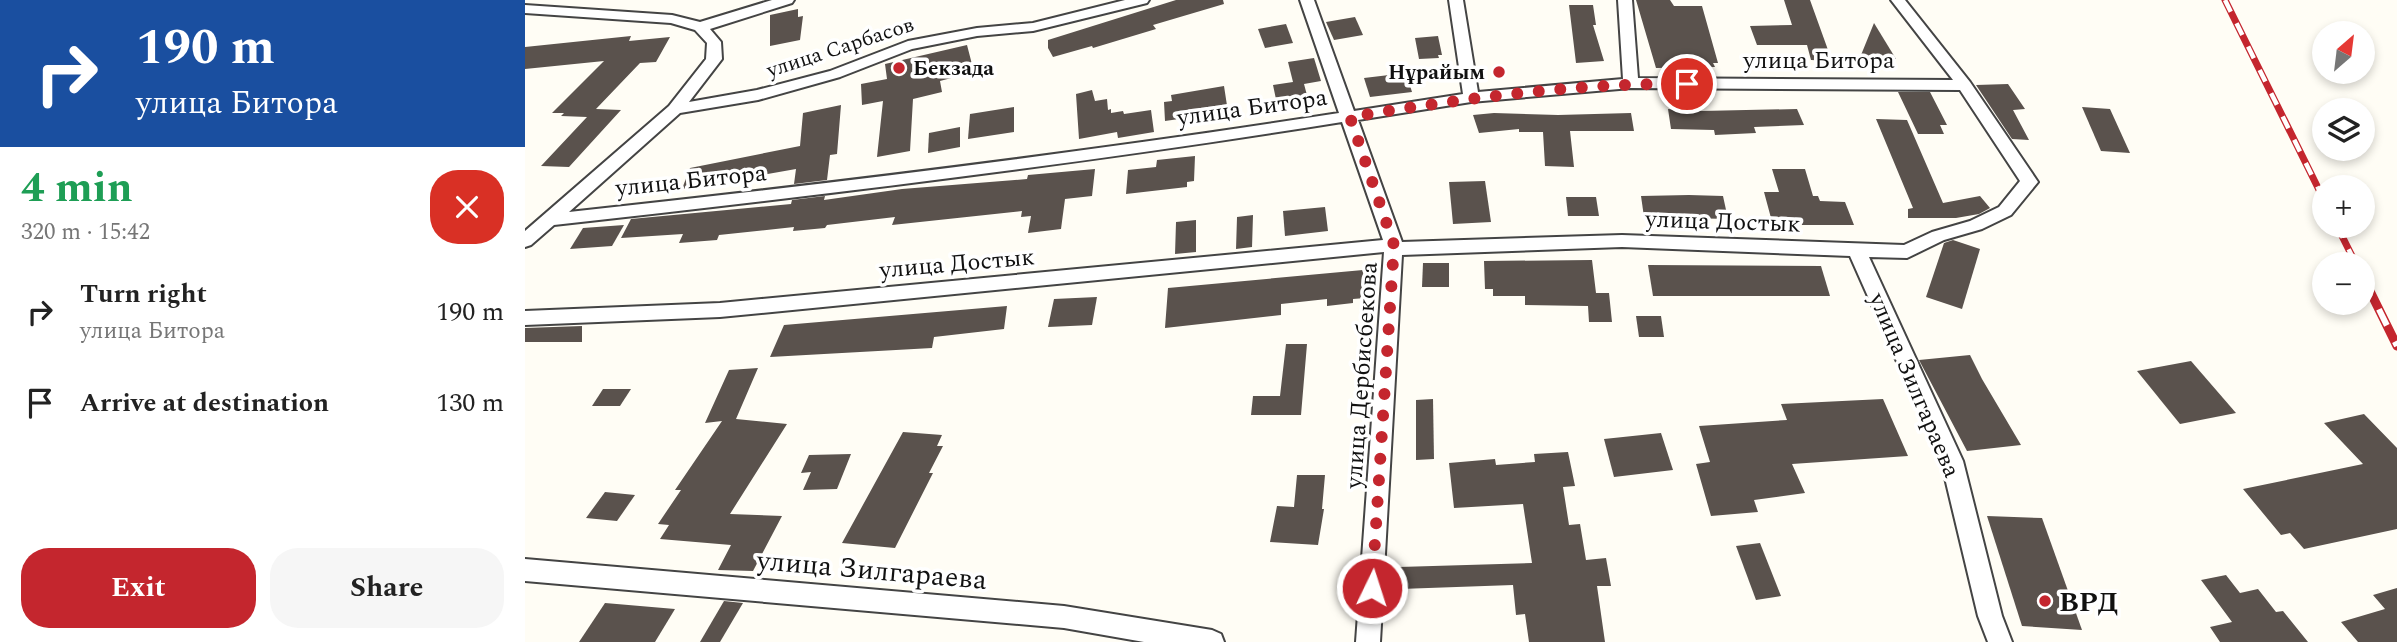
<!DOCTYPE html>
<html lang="en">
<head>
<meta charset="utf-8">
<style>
  body { margin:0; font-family:Spectral,serif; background:#f6f6f6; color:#222; height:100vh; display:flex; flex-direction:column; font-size:26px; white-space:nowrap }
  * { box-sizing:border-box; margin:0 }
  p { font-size:23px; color:#767676 }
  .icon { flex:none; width:38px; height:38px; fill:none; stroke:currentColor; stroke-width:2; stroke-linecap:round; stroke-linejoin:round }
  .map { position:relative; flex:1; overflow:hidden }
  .drawer { display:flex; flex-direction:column; background:#fff; width:525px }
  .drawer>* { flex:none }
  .top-card { background:#1a4fa0; color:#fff; overflow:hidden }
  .needle { width:46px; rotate:28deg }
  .controls { position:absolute; left:1787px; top:21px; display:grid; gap:14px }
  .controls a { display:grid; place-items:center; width:63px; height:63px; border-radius:50%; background:#fff; box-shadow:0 4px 10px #0003; font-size:35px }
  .pin { position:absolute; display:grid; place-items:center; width:60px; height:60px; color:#fff; margin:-30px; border:4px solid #fff; border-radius:50%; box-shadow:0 2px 7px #0007 }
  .me { position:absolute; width:77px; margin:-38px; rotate:4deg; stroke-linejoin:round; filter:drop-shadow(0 0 5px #0008) }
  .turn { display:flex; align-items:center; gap:24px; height:147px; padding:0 21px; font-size:32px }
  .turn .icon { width:91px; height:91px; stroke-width:2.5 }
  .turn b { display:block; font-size:49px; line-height:60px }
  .round { display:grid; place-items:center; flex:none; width:74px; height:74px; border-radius:28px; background:#f6f6f6 }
  .overview { display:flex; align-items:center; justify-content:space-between; height:119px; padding:0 21px }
  h1 { font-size:42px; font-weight:700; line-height:52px; color:#1e9e55 }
  .action { display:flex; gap:14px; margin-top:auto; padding:14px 21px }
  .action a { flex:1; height:80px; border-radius:28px; background:#c4262e; color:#fff; font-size:28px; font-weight:700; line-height:80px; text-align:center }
  .action a+a { background:#f6f6f6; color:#222 }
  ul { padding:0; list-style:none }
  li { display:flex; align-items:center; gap:21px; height:91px; padding:0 21px }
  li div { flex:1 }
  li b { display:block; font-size:26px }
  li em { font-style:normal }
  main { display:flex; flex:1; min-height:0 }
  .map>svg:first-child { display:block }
</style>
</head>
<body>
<main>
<section class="drawer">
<div class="top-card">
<div class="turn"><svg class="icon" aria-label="right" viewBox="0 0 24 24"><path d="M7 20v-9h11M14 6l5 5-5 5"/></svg><div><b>190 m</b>улица Битора</div></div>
</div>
<div class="overview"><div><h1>4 min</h1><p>320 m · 15:42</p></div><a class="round" style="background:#d93025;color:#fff"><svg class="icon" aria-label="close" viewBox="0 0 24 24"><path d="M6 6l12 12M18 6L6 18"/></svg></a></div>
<ul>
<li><svg class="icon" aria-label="right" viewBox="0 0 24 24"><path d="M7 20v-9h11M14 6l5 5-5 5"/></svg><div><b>Turn right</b><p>улица Битора</p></div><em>190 m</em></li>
<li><svg class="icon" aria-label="arrive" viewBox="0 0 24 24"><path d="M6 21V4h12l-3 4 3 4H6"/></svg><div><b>Arrive at destination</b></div><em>130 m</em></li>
</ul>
<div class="action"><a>Exit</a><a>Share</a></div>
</section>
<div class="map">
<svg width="1872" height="642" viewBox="0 0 1872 642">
  <rect width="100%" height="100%" fill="#fffdf5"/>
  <!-- building -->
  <g fill="#5a524d">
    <path d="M651,0H698L699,4L628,25L631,29L568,48L567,46L528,57L523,48V40Z"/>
    <path d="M1111,0H1145L1149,6H1177L1193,63H1188L1190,67L1131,68Z"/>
    <path d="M1259,0H1285L1307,61L1286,60L1282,45H1232L1225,26L1267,25Z"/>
    <path d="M1044,5H1068L1071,25H1068L1079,61L1051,63Z"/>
    <path d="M273,9V17L278,16L275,40L245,46V15Z"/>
    <path d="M830,17L838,35L809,40L801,22Z"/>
    <path d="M1349,23L1371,59L1336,55Z"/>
    <path d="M761,24L768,43L740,48L733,29Z"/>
    <path d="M106,36L104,41L145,37L131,62L115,63L71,109L96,110L44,167L16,166L62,117L36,116L39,113H27L79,61L0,69V47Z"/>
    <path d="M913,36L917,55H913L914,58L894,59L890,38Z"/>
    <path d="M442,45L449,72L415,81L417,92L388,99L385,151L352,157L358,101L337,105L336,84L362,79L360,64Z"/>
    <path d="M789,58L796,81L779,84L783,99L752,104L748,85L768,82L763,62Z"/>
    <path d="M881,73L887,92L845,97L839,78Z"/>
    <path d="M1483,84L1500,109L1488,110L1504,140L1487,139L1451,85Z"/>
    <path d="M699,86L703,112L640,121L639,102L647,101L646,95Z"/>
    <path d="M567,90L570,101L582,99L583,110L586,109V113L598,111L599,114L626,110L629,132L593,138L592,132L554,139L551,94Z"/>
    <path d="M1373,92H1405L1422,125H1415L1419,134H1393Z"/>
    <path d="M316,105L312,154L305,155L302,180L269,184L271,169L157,189L165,168L275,146L278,113Z"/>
    <path d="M489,107V132L443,139L445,114Z"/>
    <path d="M1557,107L1585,109L1605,153L1576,151Z"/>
    <path d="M1143,109L1176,111L1272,109L1279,125L1229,127L1231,133L1190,135L1189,130L1146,129Z"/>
    <path d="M969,113L1033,115L1106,113L1109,131H1045L1049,167L1020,166L1018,132H994V129L954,133L948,115Z"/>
    <path d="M1351,119L1382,120L1418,203L1455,196L1465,208L1454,214L1431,218H1383V209L1388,208Z"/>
    <path d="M435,127V147L403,153L404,133Z"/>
    <path d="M670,156L669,181L662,182V187L601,194L603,170L631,167L632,160Z"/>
    <path d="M570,169L567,196L540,199L536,229L503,233L506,216L496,217L497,211L367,225L370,217L302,225L300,228L268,231L269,227L194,235L192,240L154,243L158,234L96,238L106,219L266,204L267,200L300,196L299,200L377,189L502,179L503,175Z"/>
    <path d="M1247,169H1280L1288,196H1293L1295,201L1320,202L1329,225H1277L1275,218H1246L1239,192H1254Z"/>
    <path d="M960,181L966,222L928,224L924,182Z"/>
    <path d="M1164,195L1198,196L1203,219L1119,217L1116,196Z"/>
    <path d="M1041,197H1071L1074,216H1043Z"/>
    <path d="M800,207L803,231L760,236L758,211Z"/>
    <path d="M728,215L727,247L711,249L712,217Z"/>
    <path d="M671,220V252L650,254L651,222Z"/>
    <path d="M99,225L87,246L45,249L58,228Z"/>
    <path d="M1428,240L1455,249L1437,309L1401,297L1419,243Z"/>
    <path d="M1067,260L1071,293H1084L1087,322H1064L1063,306L1000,305V296H968V289H960L959,261Z"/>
    <path d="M898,263H924V287H897Z"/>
    <path d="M1123,265L1296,266L1305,296H1128Z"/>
    <path d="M838,270L840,298L828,299V303L802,306V299L756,304V315L640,328L643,288Z"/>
    <path d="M572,297L567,325L523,327L529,299Z"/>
    <path d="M482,306L479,329L409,337L407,348L245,357L259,325Z"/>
    <path d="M1111,316H1136L1139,337H1114Z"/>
    <path d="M57,326V342H0V328Z"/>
    <path d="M761,344H782L776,415H726L728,396H755Z"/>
    <path d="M1445,355L1457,379L1496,445L1442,451L1394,360Z"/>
    <path d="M1666,361L1711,413L1655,424L1612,371Z"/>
    <path d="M233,368L211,419L262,424L205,514L257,516L228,571L193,570L206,545L135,539L144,525L133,524L156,490H150L197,421L180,423L204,370Z"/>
    <path d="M78,389H106L95,406H67Z"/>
    <path d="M908,399L909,459L891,460V400Z"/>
    <path d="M1358,399L1383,456L1267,464L1280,493L1229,500L1233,512L1186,516L1171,464L1185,462L1174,426L1262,420L1256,404Z"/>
    <path d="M1839,414L1872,448V529L1779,549L1765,533L1756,535L1718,489L1838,464L1799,423Z"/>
    <path d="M378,432L417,435L412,446H418L404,473H408L370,548L317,543Z"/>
    <path d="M1136,433L1148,470L1089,477L1079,439Z"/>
    <path d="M1043,452L1050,486L1038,487L1044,525L1055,524L1061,560L1081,558L1086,586H1072L1080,642H1004L1000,614L991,615L988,585L875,589L874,567L1007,563L998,504L929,508L924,463L970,459L971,465L1010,462L1009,454Z"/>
    <path d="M326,454L312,489L278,490L286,472L276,473L284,455Z"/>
    <path d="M772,475H800L797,509H799L793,545L745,542L752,506L769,507Z"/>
    <path d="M80,492L110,495L92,521L61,518Z"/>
    <path d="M1462,516L1517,518L1557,630L1497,626Z"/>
    <path d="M1235,543L1256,596L1231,600L1211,546Z"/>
    <path d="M1701,575L1715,593L1733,589L1751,612L1758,611L1783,642H1695L1685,627L1707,622L1676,580Z"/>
    <path d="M1872,588V642H1833L1816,622L1860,609L1848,595Z"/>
    <path d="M199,601L218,603L195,642H175Z"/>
    <path d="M80,603L150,609L130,642H54Z"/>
  </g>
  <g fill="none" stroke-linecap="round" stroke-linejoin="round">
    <defs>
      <g id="minor">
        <path d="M247,0H269L267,3L185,29L196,42L197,59L164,102L232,90L305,71L383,41L452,28L508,23L600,0H624L622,3L508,31L452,36L387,49L315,77L233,100L155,113L44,212C302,184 559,153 814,113L775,0H789L829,111L938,94L924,0H938L953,92L1098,79L1093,0H1107L1113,78L1428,80L1366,0H1380L1445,82L1513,182L1486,215L1457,229L1419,240L1382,258L1344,257L1438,461L1477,616L1487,642H1463L1453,616L1416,461L1325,256L1097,247L877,255L855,642H831L859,252L195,317L0,325V311L195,303L858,240L817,122C556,164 292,196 29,225L6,245L0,247V231L144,106L181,59L182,43L170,30L146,23L0,13V5L147,15L175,22ZM1106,88L1435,90L1495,181L1474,207L1445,221L1407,232L1379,245L1097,235L877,242L833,120L946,102Z"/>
        <path d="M0,559L539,606L687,630L696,634L699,642H619L539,628L0,581Z"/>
      </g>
    </defs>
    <!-- minor casing -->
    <use href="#minor" stroke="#444" stroke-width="4"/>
    <!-- minor -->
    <use href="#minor" fill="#fff" fill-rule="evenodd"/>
    <defs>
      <g id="rail-far1">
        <path d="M1700,0L1799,200"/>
        <path d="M1812,226L1831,264"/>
      </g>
      <path id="rail" d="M1838,277L1872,346"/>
    </defs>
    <!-- rail-far1 casing -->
    <use href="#rail-far1" stroke="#c4262e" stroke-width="7"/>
    <!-- rail casing -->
    <use href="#rail" stroke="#c4262e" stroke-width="9"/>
    <!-- rail-far1 -->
    <use href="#rail-far1" stroke="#fff" stroke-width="4.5" stroke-dasharray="13" stroke-linecap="butt"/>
    <!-- rail -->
    <use href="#rail" stroke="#fff" stroke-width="6" stroke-dasharray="18" stroke-linecap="butt"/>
  </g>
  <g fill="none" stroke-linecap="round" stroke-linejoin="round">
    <!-- route -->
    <path stroke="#c4262e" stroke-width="12" stroke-dasharray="0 21.6" d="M847,588L869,245L825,117C937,99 1048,83 1162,84"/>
  </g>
  <!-- markers -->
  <g fill="#c4262e" stroke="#fff" stroke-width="2.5">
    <circle cx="374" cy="68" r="7"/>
    <circle cx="974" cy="72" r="7"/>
    <circle cx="1520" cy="601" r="7"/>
  </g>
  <g text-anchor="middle" stroke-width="7" stroke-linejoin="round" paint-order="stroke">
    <!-- far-street labels -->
    <g font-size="21" fill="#111" stroke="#fff">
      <text transform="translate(315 47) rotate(-18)" y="7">улица Сарбасов</text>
    </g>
    <!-- far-poi labels -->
    <g font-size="21" font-weight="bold" fill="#111" stroke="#fff" text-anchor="start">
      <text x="388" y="75">Бекзада</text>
      <text x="960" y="79" text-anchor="end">Нұрайым</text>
    </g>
    <!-- street labels -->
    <g font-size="24" fill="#111" stroke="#fff">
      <text x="1294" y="68">улица Битора</text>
      <text transform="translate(727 107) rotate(-8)" y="8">улица Битора</text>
      <text transform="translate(166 180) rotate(-6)" y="8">улица Битора</text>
      <text transform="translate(1198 221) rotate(2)" y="8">улица Достык</text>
      <text transform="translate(432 263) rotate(-5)" y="8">улица Достык</text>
      <text transform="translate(836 375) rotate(-86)" y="8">улица Дербисбекова</text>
      <text transform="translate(1390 385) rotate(67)" y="8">улица Зилгараева</text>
    </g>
    <!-- near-street labels -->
    <g font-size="28" fill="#111" stroke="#fff">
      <text transform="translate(347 569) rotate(5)" y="10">улица Зилгараева</text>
    </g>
    <!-- near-poi labels -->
    <g font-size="28" font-weight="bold" fill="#111" stroke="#fff" text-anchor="start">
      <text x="1534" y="611">ВРД</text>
    </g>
  </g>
</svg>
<div class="controls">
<a><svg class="needle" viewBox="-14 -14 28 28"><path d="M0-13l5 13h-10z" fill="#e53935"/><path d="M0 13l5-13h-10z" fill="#767676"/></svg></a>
<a><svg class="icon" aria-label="layers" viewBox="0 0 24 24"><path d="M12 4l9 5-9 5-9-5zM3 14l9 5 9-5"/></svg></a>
<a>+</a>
<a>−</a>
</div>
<div class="pin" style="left:1162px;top:84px;background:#d93025"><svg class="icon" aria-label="arrive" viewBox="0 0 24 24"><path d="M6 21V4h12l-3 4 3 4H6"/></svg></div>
<svg class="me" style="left:847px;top:588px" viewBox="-20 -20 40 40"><circle r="17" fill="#c4262e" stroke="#fff" stroke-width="3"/><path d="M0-11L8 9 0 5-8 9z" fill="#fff"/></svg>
</div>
</main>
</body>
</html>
